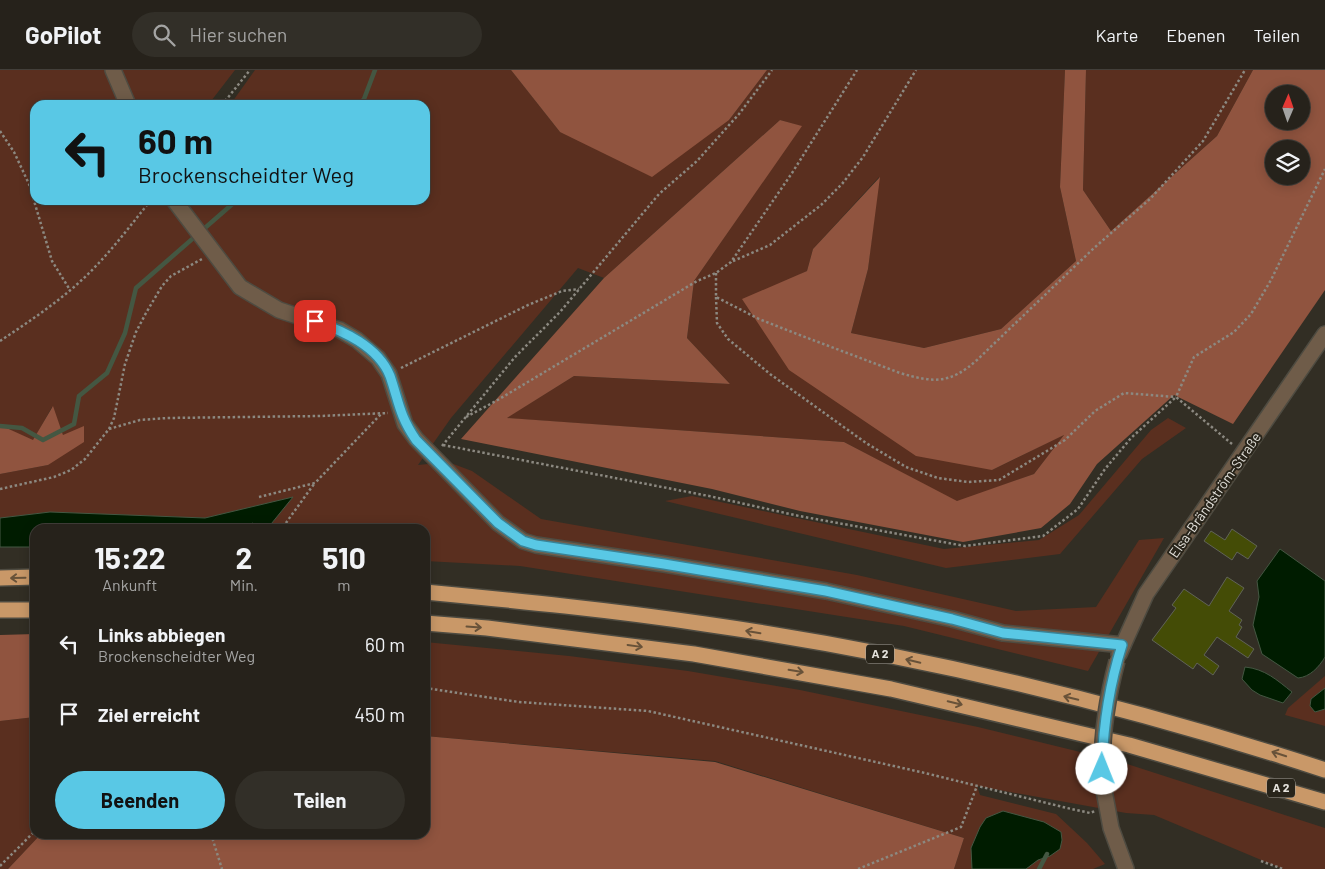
<!DOCTYPE html>
<html lang="de">
<head>
<meta charset="utf-8">
<style>
  body { margin:0; font-family:Barlow,sans-serif; background:#322f28; color:#f1f3f6; height:100vh; display:flex; flex-direction:column; font-size:19px; white-space:nowrap }
  * { box-sizing:border-box; margin:0 }
  p { font-size:16px; color:#a4a4a3 }
  .icon { flex:none; width:28px; height:28px; fill:none; stroke:currentColor; stroke-width:2; stroke-linecap:round; stroke-linejoin:round }
  .map { position:relative; flex:1; overflow:hidden }
  .side { position:absolute; left:30px; top:454px; width:400px; height:315px; display:flex; flex-direction:column; background:#26221b; border-radius:15px; box-shadow:0 2px 12px #0003,0 0 0 1px #423f3a }
  .side>* { flex:none }
  .banner { position:absolute; left:30px; top:30px; width:400px; height:105px; border-radius:15px; box-shadow:0 2px 12px #0003,0 0 0 1px #423f3a; background:#59c8e5; color:#111; overflow:hidden }
  .needle { width:32px; rotate:2deg }
  .fabs { position:absolute; left:1265px; top:15px; display:grid; gap:10px }
  .fabs a { display:grid; place-items:center; width:45px; height:45px; border-radius:50%; background:#26221b; box-shadow:0 2px 12px #0003,0 0 0 1px #423f3a; font-size:25px }
  .pin { position:absolute; display:grid; place-items:center; width:42px; height:42px; color:#fff; margin:-21px; border-radius:10px; box-shadow:0 2px 8px #0006 }
  .me { position:absolute; width:55px; margin:-28px; rotate:1deg; stroke-linejoin:round; filter:drop-shadow(0 0 4px #0008) }
  .turn { display:flex; align-items:center; gap:18px; height:105px; padding:0 25px; font-size:22px }
  .turn .icon { width:65px; height:65px; stroke-width:2.5 }
  .turn b { display:block; font-size:35px; line-height:42px }
  .eta { display:flex; justify-content:space-evenly; align-items:center; height:85px; text-align:center }
  .eta b { font-size:30px; font-weight:700; line-height:35px }
  .action { display:flex; gap:10px; margin-top:auto; padding:10px 25px }
  .action a { flex:1; height:58px; border-radius:30px; background:#59c8e5; color:#111; font-size:20px; font-weight:700; line-height:58px; text-align:center }
  .action a+a { background:#322f28; color:#f1f3f6 }
  ul { padding:0; list-style:none }
  li { display:flex; align-items:center; gap:15px; height:70px; padding:0 25px }
  li div { flex:1 }
  li b { display:block; font-size:19px }
  li em { font-style:normal }
  header { display:flex; align-items:center; gap:30px; box-sizing:border-box; height:70px; padding:0 25px; background:#26221b; border-bottom:1px solid #423f3a }
  header strong { font-size:24px }
  nav { display:flex; gap:28px; margin-inline-start:auto; font-size:18px }
  .search { width:350px; height:45px; background:#322f28; display:flex; align-items:center; gap:12px; box-sizing:border-box; padding:0 18px; border-radius:28px; color:#a4a4a3; font-size:19px }
  .map>svg:first-child { display:block }
</style>
</head>
<body>
<header>
<strong>GoPilot</strong>
<div class="search"><svg class="icon" aria-label="search" viewBox="0 0 24 24"><circle cx="10" cy="10" r="6"/><path d="M15 15l6 6"/></svg>Hier suchen</div>
<nav><a>Karte</a><a>Ebenen</a><a>Teilen</a></nav>
</header>
<div class="map">
<svg width="1325" height="799" viewBox="0 0 1325 799">
  <rect width="100%" height="100%" fill="#322e24"/>
  <!-- green -->
  <g fill="#5a2f1f">
    <path d="M0,0H235L208,35H35V130H425V35H230L255,0H511L560,62L729,50L767,0H1065L1060,117L1076,191L1001,259L924,278L851,263L868,199L879,107L813,179L807,201L779,215L992,400L1065,364L1034,404L957,432L844,372L506,348L574,306L730,314L687,268L694,211L801,56L780,50L604,208L578,198L451,348L418,395L448,392L472,401L541,449L857,505L1016,541L1096,537L1139,470L1164,468L1088,601L904,556L520,496L425,491V459H246L252,453L292,428L205,448L50,442L0,448V404L48,395L63,365L52,337L33,371L0,355Z"/>
    <path d="M1086,0H1253L1217,66L1111,161L1083,120Z"/>
    <path d="M1168,348L1186,358L1142,389L1060,484L946,498L665,431L692,426L944,479L1039,470L1079,445L1151,360Z"/>
    <path d="M425,572L569,586L688,601L800,620L978,657L1121,692L1325,758V799H1283L1154,745L1126,743L977,716L980,725L1056,744L1087,773L1105,794L1093,799H954L964,768L715,691L425,666Z"/>
    <path d="M1325,606V656L1285,645L1288,638Z"/>
    <path d="M35,647V764H41L8,799H0V651Z"/>
  </g>
  <!-- forest -->
  <g fill="#90543f" fill-rule="evenodd">
    <path d="M511,0H767L729,50L652,107L560,62Z"/>
    <path d="M1065,0H1086L1083,120L1111,161L1217,66L1253,0H1325V220L1233,354L1174,325L1097,394L1070,434L1041,458L963,472L800,441L712,419L461,369L604,208L780,50L802,56L694,211L687,268L730,314L574,306L507,348L844,372L957,431L1034,404L1064,365L992,400L916,386L789,300L742,229L807,201L813,179L880,107L868,199L851,263L924,278L1001,259L1076,191L1060,117ZM1274,24H1301V51H1274ZM1274,79H1301V106H1274Z"/>
    <path d="M53,336L63,365L84,356V372L48,395L0,404V355L33,370Z"/>
    <path d="M35,564V647L0,651V565Z"/>
    <path d="M425,666L715,692L964,768L954,799H8L41,764H425Z"/>
  </g>
  <!-- water -->
  <g fill="#001c00" stroke="#445742">
    <path d="M293,427L267,459L252,453L246,459H35V477H0V448L50,442L205,448Z"/>
    <path d="M1280,479L1325,511V587C1319,597 1310,607 1298,608L1262,584L1253,555L1259,527L1257,511Z"/>
    <path d="M1245,597C1265,599 1277,610 1292,622L1283,633L1260,625L1252,620L1242,609Z"/>
    <path d="M1325,618V639L1315,642L1310,636L1311,629Z"/>
    <path d="M1003,741L1044,752L1061,762L1062,770L1060,779L1050,786L1038,790L1026,799H972L971,778L980,757L986,748Z"/>
  </g>
  <g fill="none" stroke-linecap="round" stroke-linejoin="round">
    <!-- stream -->
    <g stroke="#445742" stroke-width="4.5">
      <path d="M359,35L364,29L375,0"/>
      <path d="M0,356L22,358L43,370L74,354L79,326L107,303L125,263L136,218L237,130"/>
      <path d="M1039,799L1047,784"/>
    </g>
  </g>
  <!-- building -->
  <g fill="#444c06" stroke="#606357">
    <path d="M1232,459L1257,476L1248,489L1237,482L1232,490L1204,471L1211,461L1225,470Z"/>
    <path d="M1227,507L1244,518L1229,541L1242,550L1239,555L1242,557L1236,567L1254,579L1248,588L1217,567L1204,585L1219,596L1213,605L1197,593L1193,599L1152,570L1176,538L1172,535L1184,519L1209,536Z"/>
  </g>
  <g fill="none" stroke-linecap="round" stroke-linejoin="round">
    <defs>
      <g id="minor">
        <path d="M113,0L128,35"/>
        <path d="M174,130L240,217L279,240L340,260L357,270L378,288L389,304L405,354L416,369L498,453L523,471L536,475L664,494L826,521L952,549L1003,563L1123,575"/>
        <path d="M1119,584L1146,524L1325,264"/>
        <path d="M1103,715L1111,758L1126,799"/>
      </g>
      <g id="highway">
        <path d="M0,508L35,507"/>
        <path d="M425,522C519,531 612,540 705,554C915,584 1123,634 1325,700"/>
        <path d="M0,540H35"/>
        <path d="M425,553L487,558L694,584L891,619L1129,675L1325,732"/>
      </g>
    </defs>
    <!-- minor casing -->
    <use href="#minor" stroke="#4e4b41" stroke-width="18"/>
    <!-- highway casing -->
    <use href="#highway" stroke="#4e4b41" stroke-width="18"/>
    <!-- path -->
    <g stroke="#8c8981" stroke-width="2.5" stroke-dasharray="2.5 2.5" stroke-linecap="butt">
      <path d="M222,35L250,0"/>
      <path d="M0,61L14,82L29,114L52,191L70,220"/>
      <path d="M733,191L770,175L821,135L842,114L863,87L916,0"/>
      <path d="M716,203V227L759,249L797,264L900,303C934,313 950,314 977,290L1094,178L1150,129L1203,71L1245,0"/>
      <path d="M716,227L717,253L728,269L770,304L866,373L906,397L938,408L968,412L999,410L1065,370L1095,341L1124,323L1176,327"/>
      <path d="M0,271C30,251 60,231 86,206C110,183 130,156 151,130"/>
      <path d="M401,298L528,235L562,221L579,219"/>
      <path d="M466,347L496,331L697,211L716,203L731,192L792,103L857,0"/>
      <path d="M109,359L140,350L167,348L320,346L388,343"/>
      <path d="M1232,374L1176,327L1194,287L1234,262L1251,244L1271,210L1325,99"/>
      <path d="M443,375L709,426L799,446L965,476L1043,466L1078,439L1105,399L1131,368L1176,327"/>
      <path d="M442,376L515,287L560,242L659,124L697,91L739,44L772,0"/>
      <path d="M0,419L54,407L71,400L85,389L109,359L114,348L125,294L136,262L146,243L162,216L171,206L202,189"/>
      <path d="M259,427L315,413L382,343"/>
      <path d="M283,457L314,414"/>
      <path d="M425,618L519,632L648,641L925,703L1067,738L1090,743L1095,741"/>
      <path d="M211,764L222,799"/>
      <path d="M1261,791L1283,799"/>
      <path d="M0,796L35,761"/>
      <path d="M858,799L961,757L977,716"/>
    </g>
    <!-- minor -->
    <use href="#minor" stroke="#6f5c49" stroke-width="15"/>
    <!-- highway -->
    <use href="#highway" stroke="#c99868" stroke-width="15"/>
    <defs>
      <path id="minor-bridge" d="M1103,715C1100,672 1106,632 1117,591"/>
    </defs>
    <!-- minor-bridge casing -->
    <use href="#minor-bridge" stroke="#4e4b41" stroke-width="18" stroke-linecap="butt"/>
    <!-- minor-bridge -->
    <use href="#minor-bridge" stroke="#6f5c49" stroke-width="15"/>
  </g>
  <!-- one-way arrows -->
  <defs><path id="oneway-shaft" d="M-6 0H5M1.5-3L5.5 0L1.5 3" fill="none" stroke-width="1.6" stroke-linecap="round" stroke-linejoin="round" transform="scale(1.25)"/></defs>
  <g stroke="#685239">
    <use href="#oneway-shaft" transform="translate(18 508) rotate(179)"/>
    <use href="#oneway-shaft" transform="translate(474 557) rotate(4)"/>
    <use href="#oneway-shaft" transform="translate(753 562) rotate(-171)"/>
    <use href="#oneway-shaft" transform="translate(635 576) rotate(8)"/>
    <use href="#oneway-shaft" transform="translate(913 591) rotate(-167)"/>
    <use href="#oneway-shaft" transform="translate(796 601) rotate(9)"/>
    <use href="#oneway-shaft" transform="translate(1071 628) rotate(-166)"/>
    <use href="#oneway-shaft" transform="translate(955 633) rotate(13)"/>
    <use href="#oneway-shaft" transform="translate(1279 684) rotate(-162)"/>
  </g>
  <g fill="none" stroke-linecap="round" stroke-linejoin="round">
    <defs>
      <path id="route" d="M315,251C343,261 378,276 390,306C399,332 399,345 416,370L498,453L523,471L536,475L664,494L826,521L952,549L1003,563L1122,575C1109,616 1103,656 1102,699"/>
    </defs>
    <!-- route casing -->
    <use href="#route" stroke="#3a8295" stroke-width="12"/>
    <!-- route -->
    <use href="#route" stroke="#59c8e5" stroke-width="9"/>
  </g>
  <g text-anchor="middle" stroke-width="4" stroke-linejoin="round" paint-order="stroke">
    <!-- shield labels -->
    <g fill="#28241a" stroke="#aca9a2" stroke-width="1">
      <rect x="866" y="574.5" width="28" height="19" rx="4"/>
      <rect x="1267" y="708.5" width="28" height="19" rx="4"/>
    </g>
    <g font-size="12" font-weight="bold" fill="#e4e2dc">
      <text x="880" y="588">A 2</text>
      <text x="1281" y="722">A 2</text>
    </g>
    <!-- street labels -->
    <g font-size="14" fill="#e4e2dc" stroke="#28241a">
      <text transform="translate(1215 425) rotate(-55)" y="5">Elsa-Brändström-Straße</text>
    </g>
  </g>
</svg>
<div class="fabs">
<a><svg class="needle" viewBox="-14 -14 28 28"><path d="M0-13l5 13h-10z" fill="#e53935"/><path d="M0 13l5-13h-10z" fill="#a4a4a3"/></svg></a>
<a><svg class="icon" aria-label="layers" viewBox="0 0 24 24"><path d="M12 4l9 5-9 5-9-5zM3 14l9 5 9-5"/></svg></a>
</div>
<div class="pin" style="left:315px;top:251px;background:#d93025"><svg class="icon" aria-label="arrive" viewBox="0 0 24 24"><path d="M6 21V4h12l-3 4 3 4H6"/></svg></div>
<svg class="me" style="left:1102px;top:699px" viewBox="-20 -20 40 40"><circle r="19" fill="#fff"/><path d="M0-13L10 11 0 6-10 11z" fill="#59c8e5"/></svg>
<div class="banner">
<div class="turn"><svg class="icon" aria-label="left" viewBox="0 0 24 24"><path d="M17 20v-9H6M10 6l-5 5 5 5"/></svg><div><b>60 m</b>Brockenscheidter Weg</div></div>
</div>
<section class="side">
<div class="eta">
<div><b>15:22</b><p>Ankunft</p></div>
<div><b>2</b><p>Min.</p></div>
<div><b>510</b><p>m</p></div>
</div>
<ul>
<li><svg class="icon" aria-label="left" viewBox="0 0 24 24"><path d="M17 20v-9H6M10 6l-5 5 5 5"/></svg><div><b>Links abbiegen</b><p>Brockenscheidter Weg</p></div><em>60 m</em></li>
<li><svg class="icon" aria-label="arrive" viewBox="0 0 24 24"><path d="M6 21V4h12l-3 4 3 4H6"/></svg><div><b>Ziel erreicht</b></div><em>450 m</em></li>
</ul>
<div class="action"><a>Beenden</a><a>Teilen</a></div>
</section>
</div>
</body>
</html>
